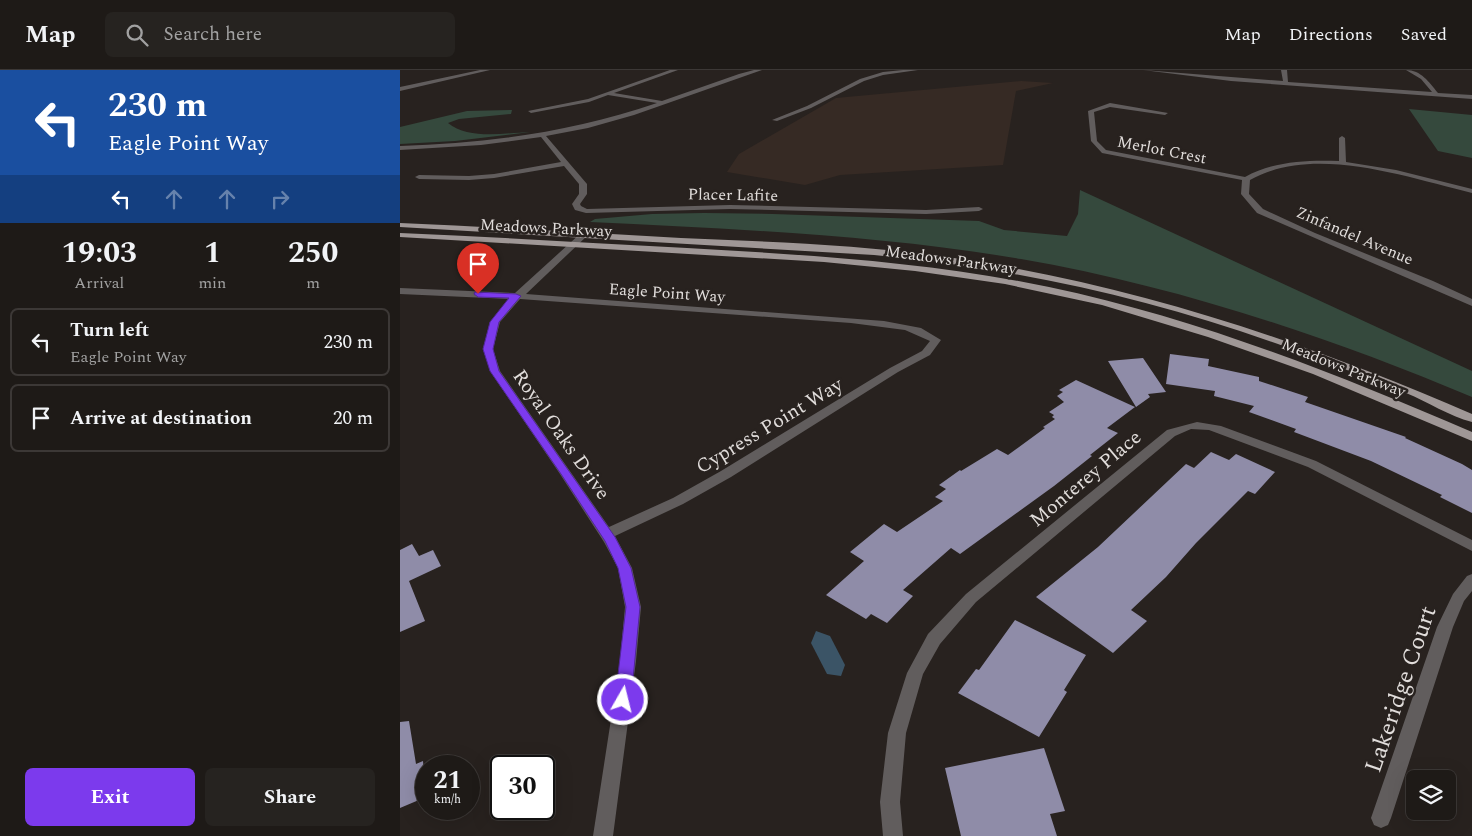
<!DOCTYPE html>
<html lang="en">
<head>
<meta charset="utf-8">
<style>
  body { margin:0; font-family:Spectral,serif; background:#262320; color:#f1f3f6; height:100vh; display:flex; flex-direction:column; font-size:19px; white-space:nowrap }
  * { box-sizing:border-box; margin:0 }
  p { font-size:16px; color:#a1a1a1 }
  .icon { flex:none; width:28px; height:28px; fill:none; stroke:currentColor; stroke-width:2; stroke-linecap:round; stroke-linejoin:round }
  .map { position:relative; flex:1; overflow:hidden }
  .sheet { display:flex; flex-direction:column; background:#1e1a17; width:400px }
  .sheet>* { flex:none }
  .hud { background:#1a4fa0; color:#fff; overflow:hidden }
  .fabs { position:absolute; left:1006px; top:700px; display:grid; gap:10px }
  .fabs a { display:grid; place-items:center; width:50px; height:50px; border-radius:8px; background:#1e1a17; box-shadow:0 5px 20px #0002,0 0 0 1px #3c3836; font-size:25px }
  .speed { position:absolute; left:15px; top:685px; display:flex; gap:10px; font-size:25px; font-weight:700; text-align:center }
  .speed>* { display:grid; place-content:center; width:65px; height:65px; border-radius:50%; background:#1e1a17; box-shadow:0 5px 20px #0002,0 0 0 1px #3c3836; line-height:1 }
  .speed small { font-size:12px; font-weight:400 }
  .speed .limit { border:2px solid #111; border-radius:8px; background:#fff; color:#111 }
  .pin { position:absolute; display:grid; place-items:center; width:42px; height:42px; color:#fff; margin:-51px -21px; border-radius:50% 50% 50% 0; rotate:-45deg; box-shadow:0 0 5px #0007 }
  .pin .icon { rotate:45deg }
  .me { position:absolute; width:55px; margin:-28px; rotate:8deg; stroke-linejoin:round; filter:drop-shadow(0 0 4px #0008) }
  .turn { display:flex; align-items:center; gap:18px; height:105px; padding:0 25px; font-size:22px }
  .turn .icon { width:65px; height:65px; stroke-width:2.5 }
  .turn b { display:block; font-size:35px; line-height:42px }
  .lanes { display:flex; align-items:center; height:48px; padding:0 25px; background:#0003; justify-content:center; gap:25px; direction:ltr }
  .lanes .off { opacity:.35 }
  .eta { display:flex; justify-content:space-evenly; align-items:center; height:85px; text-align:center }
  .eta b { font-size:30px; font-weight:700; line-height:35px }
  .action { display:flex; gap:10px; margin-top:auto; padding:10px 25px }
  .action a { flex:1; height:58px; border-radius:8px; background:#7c3aed; color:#fff; font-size:20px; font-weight:700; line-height:58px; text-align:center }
  .action a+a { background:#262320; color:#f1f3f6 }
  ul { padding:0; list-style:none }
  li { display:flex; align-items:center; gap:15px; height:68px; margin:0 10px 8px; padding:0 15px; border:2px solid #3c3836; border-radius:8px }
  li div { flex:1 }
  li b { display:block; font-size:19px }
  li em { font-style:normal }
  header { display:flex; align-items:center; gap:30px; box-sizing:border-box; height:70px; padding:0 25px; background:#1e1a17; border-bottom:1px solid #3c3836 }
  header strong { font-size:24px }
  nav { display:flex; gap:28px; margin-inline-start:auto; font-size:18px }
  .search { width:350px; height:45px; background:#262320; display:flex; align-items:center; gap:12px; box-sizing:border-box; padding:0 18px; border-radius:8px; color:#a1a1a1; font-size:19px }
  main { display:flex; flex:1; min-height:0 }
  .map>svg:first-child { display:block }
</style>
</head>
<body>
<header>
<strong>Map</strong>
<div class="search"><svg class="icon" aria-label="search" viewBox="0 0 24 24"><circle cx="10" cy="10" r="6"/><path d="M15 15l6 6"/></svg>Search here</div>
<nav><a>Map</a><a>Directions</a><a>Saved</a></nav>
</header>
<main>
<section class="sheet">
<div class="hud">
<div class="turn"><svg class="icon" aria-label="left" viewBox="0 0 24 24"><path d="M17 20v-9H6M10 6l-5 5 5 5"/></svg><div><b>230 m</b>Eagle Point Way</div></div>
<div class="lanes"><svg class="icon" aria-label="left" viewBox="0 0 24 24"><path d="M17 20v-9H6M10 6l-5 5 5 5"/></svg><svg class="icon off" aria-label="ahead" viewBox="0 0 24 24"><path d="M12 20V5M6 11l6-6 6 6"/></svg><svg class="icon off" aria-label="ahead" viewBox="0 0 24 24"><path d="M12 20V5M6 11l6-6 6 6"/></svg><svg class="icon off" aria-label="right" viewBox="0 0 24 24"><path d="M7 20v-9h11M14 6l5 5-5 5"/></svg></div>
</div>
<div class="eta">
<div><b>19:03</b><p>Arrival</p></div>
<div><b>1</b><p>min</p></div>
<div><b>250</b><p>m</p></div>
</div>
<ul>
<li><svg class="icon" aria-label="left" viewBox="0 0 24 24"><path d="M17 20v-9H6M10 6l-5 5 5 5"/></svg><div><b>Turn left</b><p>Eagle Point Way</p></div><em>230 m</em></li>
<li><svg class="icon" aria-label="arrive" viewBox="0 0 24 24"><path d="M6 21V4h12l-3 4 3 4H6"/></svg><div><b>Arrive at destination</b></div><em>20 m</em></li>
</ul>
<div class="action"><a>Exit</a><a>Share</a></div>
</section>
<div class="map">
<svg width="1072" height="766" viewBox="0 0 1072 766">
  <rect width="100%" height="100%" fill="#28221f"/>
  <!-- built -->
  <path fill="#362a24" d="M621,11L653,13L616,21L603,95L440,105L405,115L327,102L339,84L436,28Z"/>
  <!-- green -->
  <g fill="#35493d">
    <path d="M1009,39L1072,45V88L1038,81Z"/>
    <path d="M112,40L111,44L59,49L48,53C68,70 105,63 130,62L55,71L0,74V57L67,41Z"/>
    <path d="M680,120L1072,301V327C927,266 776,216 621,189C479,165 333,159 190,152L195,149L252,144L304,143L373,144L579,151L604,160L667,166L678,144Z"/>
  </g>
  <!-- water -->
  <path fill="#3b5466" d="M416,561L430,566L445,595L441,606L427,604L411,573Z"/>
  <!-- building -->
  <g fill="#8f8ca8">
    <path d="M770,284L809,289L808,296L859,307V311L908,327L905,332L1006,367L1005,368L1062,394L1072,400V443L1040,427L1042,425L971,391L894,362L896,359L849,342L854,336L814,326L815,321L766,314Z"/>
    <path d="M743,288L766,322L748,324L750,327L736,337L708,291Z"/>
    <path d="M676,310L735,337L707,358L718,363L690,385L692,386L654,416L560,484L551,478L503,520L513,526L487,553L471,544L466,549L426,525L464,491L450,482L484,454L497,462L543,431L535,427L546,419L539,415L560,400L561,401L597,379L608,385L645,358L643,357L655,349L652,347L654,345L649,342L664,332L657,326L663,322L659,320Z"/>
    <path d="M811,382L829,390L836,384L875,402L855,424L848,421L796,473L766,507L731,540L747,551L713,583L636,527L698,477L786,394L794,398Z"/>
    <path d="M12,474L19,486L33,480L41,496L9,511L25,551L0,562V480Z"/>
    <path d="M615,550L686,585L664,620L667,622L639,667L558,623L576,599L579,600Z"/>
    <path d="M9,651L16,694L23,691L26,727L0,738V652Z"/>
    <path d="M644,678L665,741L650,744L657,766H561L545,698Z"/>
  </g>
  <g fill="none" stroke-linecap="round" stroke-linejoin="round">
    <!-- minor -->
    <g fill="#615d5d" fill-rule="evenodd">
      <path d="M80,0H90L0,21V17Z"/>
      <path d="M270,0H278L214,23L262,31L339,4L354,0H362L234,45L188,58L146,66L187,114V124L180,134L181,136L187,139L330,135L526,140L579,137L583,139L579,141L526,144L330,139L186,143L175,140L172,134L179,124V114L164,96L94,108L69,110L19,109L15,107L19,105L69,106L94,104L161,92L141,67L81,75L0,80V76C88,73 173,62 257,33L208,25L189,32L131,43L128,41L188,29Z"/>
      <path d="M503,0H518L483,5L464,11L411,38L377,51L372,50L407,36L460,9L483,2Z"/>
      <path d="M743,0L883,11L881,0H887L888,12L1032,22L1021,9L1006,0C1021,0 1029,12 1038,23L1072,25V29L831,11Z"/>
      <path d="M710,33L768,43L765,45L710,37L694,42L697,71L706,80L845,107C874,91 907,90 939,91V68L942,66L945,68L946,92L996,100L1072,119V123C1005,107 914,74 850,110L849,124L863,139L915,163L1033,211L1072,229V236L857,143L841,124L842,110L702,83L691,71L688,41Z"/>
      <path d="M181,163L188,165L126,224L484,251L521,258L541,270L530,285L498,302L331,407L283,434L215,466L232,498L241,537L236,591L213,766H193L220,591L225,537L218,498L204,472L160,404L90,301L83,279L90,252L110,229L0,224V218L115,223ZM120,229L451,253L505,260L530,271L522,281L490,298L321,401L273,428L209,457L100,301L93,279L100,252Z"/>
      <path d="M797,352L821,356L916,391L1072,470V481L908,397L809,360L791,359L775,366L576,532L540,574L523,604L506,663L500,732L503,766H483L480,732L488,663L507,603L528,564L566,524L767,360Z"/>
      <path d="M1072,504V521L1064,531L1053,557L991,748L988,755L981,758L974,755L971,748L1037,557L1053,524L1067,506Z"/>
    </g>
    <!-- major -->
    <g fill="#9f9796" fill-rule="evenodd">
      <path d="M0,153C94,157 187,163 281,168C376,172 472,175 567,190C742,218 909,273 1072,344V352C1049,346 1028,332 1006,323C966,307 927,292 886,277C754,229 615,198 474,185L0,157Z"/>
      <path d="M0,163C96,167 191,173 287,178C408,185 530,192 649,217C796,248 935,303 1072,362V371L913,304L808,267L702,235L605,214L515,201L424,192L0,167Z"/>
    </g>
  </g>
  <!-- route -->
  <path fill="#7c3aed" stroke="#51269a" d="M75,222L116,224L121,226L99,252L93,279L99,301L215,467L231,498L240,537L231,630L228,635L223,637L217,635L215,630L226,537L218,498L205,471L161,404L90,301L83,279L90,252L109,228L78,227L74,224Z"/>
  <g text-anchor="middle" stroke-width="5" stroke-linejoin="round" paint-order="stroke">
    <!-- far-street labels -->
    <g font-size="16" fill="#e1dddb" stroke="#28221f">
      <text transform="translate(762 79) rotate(11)" y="6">Merlot Crest</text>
      <text transform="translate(333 124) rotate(1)" y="6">Placer Lafite</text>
      <text transform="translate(146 157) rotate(3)" y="6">Meadows Parkway</text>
      <text transform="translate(955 165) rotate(23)" y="6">Zinfandel Avenue</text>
      <text transform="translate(551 189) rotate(8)" y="6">Meadows Parkway</text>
      <text transform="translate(267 222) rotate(4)" y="6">Eagle Point Way</text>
      <text transform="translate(944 297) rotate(22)" y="6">Meadows Parkway</text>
    </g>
    <!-- street labels -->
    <g font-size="20" fill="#e1dddb" stroke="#28221f">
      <text transform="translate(369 355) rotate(-31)" y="7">Cypress Point Way</text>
      <text transform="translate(162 364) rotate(55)" y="7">Royal Oaks Drive</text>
      <text transform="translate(685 408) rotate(-40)" y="7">Monterey Place</text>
    </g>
    <!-- near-street labels -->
    <g font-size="24" fill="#e1dddb" stroke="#28221f">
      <text transform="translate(1000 619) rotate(-71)" y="8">Lakeridge Court</text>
    </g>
  </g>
</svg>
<div class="fabs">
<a><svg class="icon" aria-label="layers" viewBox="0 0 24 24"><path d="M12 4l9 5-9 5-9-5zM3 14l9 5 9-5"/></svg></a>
</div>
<div class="speed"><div>21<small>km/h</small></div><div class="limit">30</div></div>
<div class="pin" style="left:78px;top:224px;background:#d93025"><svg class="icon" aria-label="arrive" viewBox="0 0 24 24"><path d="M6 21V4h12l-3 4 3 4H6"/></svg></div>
<svg class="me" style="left:223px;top:630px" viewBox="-20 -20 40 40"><circle r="17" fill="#7c3aed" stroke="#fff" stroke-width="3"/><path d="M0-11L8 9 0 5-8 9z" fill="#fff"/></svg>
</div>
</main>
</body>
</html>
